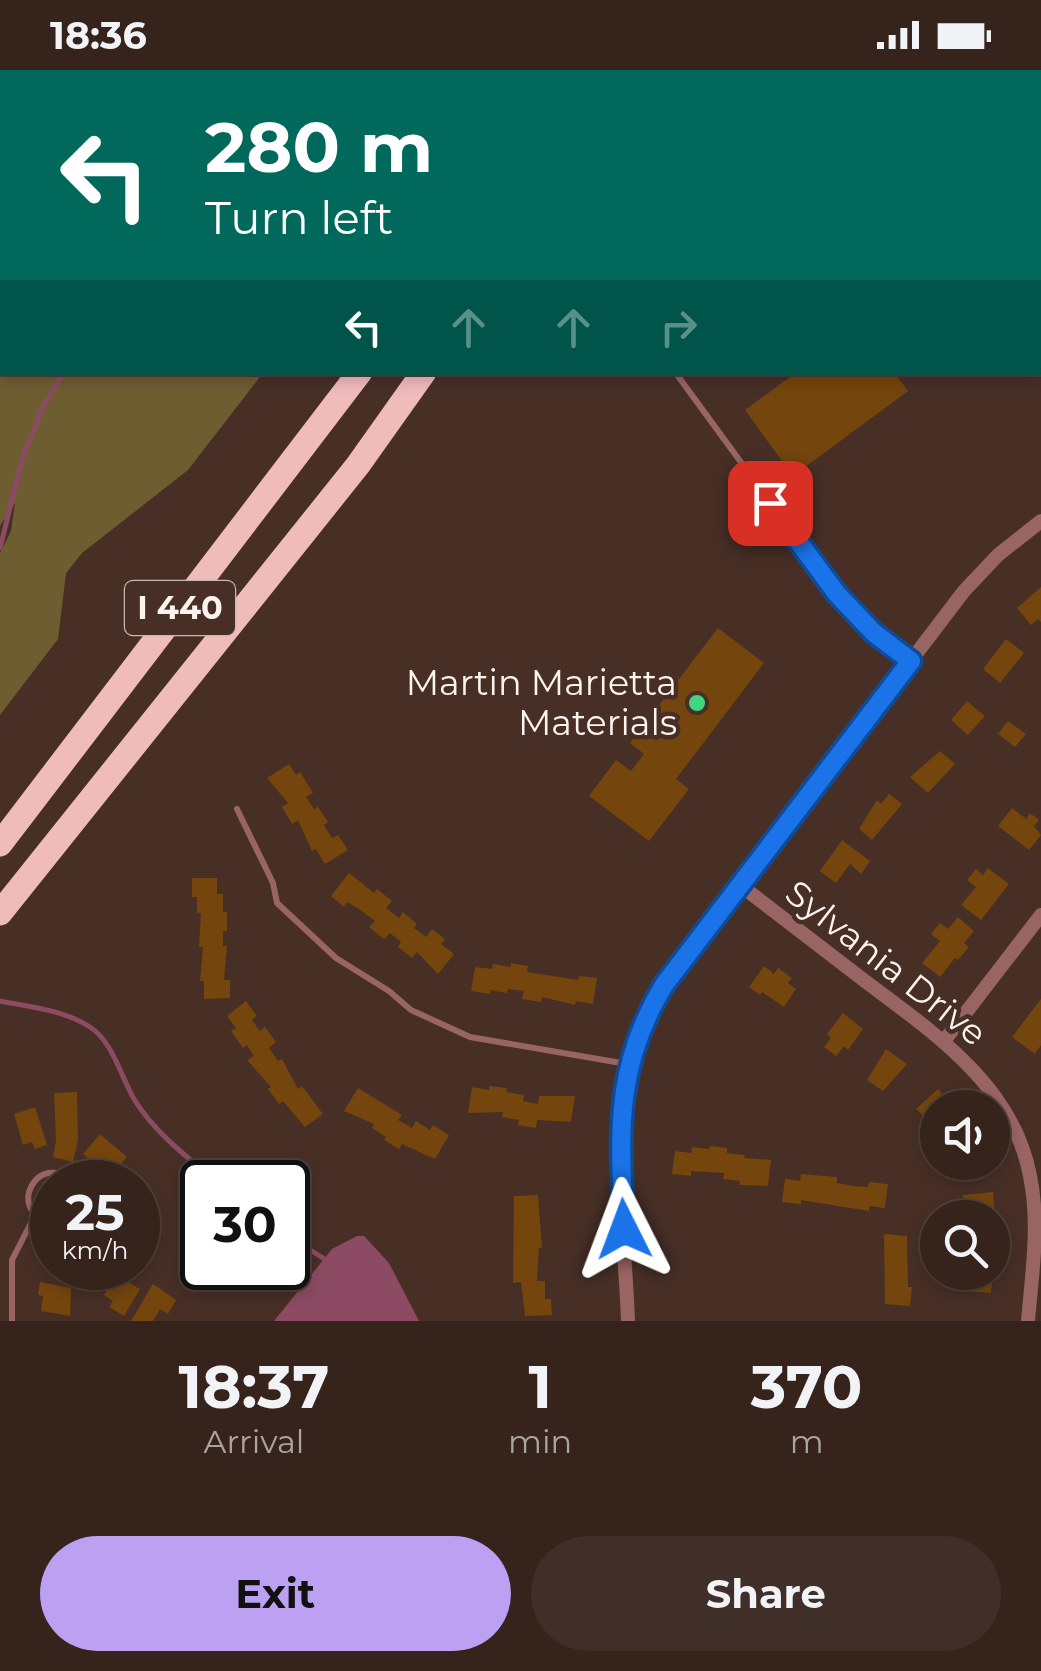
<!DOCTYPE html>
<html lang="en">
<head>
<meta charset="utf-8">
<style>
  body { margin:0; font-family:Montserrat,sans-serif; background:#402f29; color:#f1f3f6; height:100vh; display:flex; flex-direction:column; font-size:38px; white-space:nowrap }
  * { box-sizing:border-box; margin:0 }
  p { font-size:32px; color:#aaa4a3 }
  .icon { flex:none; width:55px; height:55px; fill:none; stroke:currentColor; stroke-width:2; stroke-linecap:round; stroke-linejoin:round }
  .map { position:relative; height:1251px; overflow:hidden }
  .sheet { display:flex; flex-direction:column; background:#35231c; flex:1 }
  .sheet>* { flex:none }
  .top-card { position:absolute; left:0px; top:0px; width:1042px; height:305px; box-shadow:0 5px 15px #0003,0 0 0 2px #4f403b; background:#00695c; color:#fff; overflow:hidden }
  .tools { position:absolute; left:920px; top:1020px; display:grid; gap:20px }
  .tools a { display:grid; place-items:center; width:90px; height:90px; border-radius:50%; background:#35231c; box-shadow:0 5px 15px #0003,0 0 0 2px #4f403b; font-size:50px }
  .speed { position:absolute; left:30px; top:1090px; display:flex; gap:20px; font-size:50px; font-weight:700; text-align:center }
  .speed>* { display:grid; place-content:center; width:130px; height:130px; border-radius:50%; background:#35231c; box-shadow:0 5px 15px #0003,0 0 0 2px #4f403b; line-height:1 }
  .speed small { font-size:25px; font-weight:400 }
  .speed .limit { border:5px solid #111; border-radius:15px; background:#fff; color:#111 }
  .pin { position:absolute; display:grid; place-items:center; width:85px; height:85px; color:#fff; margin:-42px; border-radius:20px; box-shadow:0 5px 15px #0006 }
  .me { position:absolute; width:110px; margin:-55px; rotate:357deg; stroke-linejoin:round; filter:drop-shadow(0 0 8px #0008) }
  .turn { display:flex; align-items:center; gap:35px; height:210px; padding:0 40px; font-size:45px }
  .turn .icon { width:130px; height:130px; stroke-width:2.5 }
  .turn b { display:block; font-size:70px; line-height:85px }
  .lanes { display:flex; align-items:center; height:95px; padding:0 40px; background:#0003; justify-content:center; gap:50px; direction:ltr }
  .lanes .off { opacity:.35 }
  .eta { display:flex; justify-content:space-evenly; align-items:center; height:170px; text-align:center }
  .eta b { font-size:60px; font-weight:700; line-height:70px }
  .button { display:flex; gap:20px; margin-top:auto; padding:20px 40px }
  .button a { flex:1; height:115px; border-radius:60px; background:#bca0f2; color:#111; font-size:40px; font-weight:700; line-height:115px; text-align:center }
  .button a+a { background:#402f29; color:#f1f3f6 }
  .status { display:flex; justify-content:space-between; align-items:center; height:70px; padding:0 50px; background:#35231c; direction:ltr }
  .status svg { height:28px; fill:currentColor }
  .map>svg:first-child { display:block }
</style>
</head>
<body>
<div class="status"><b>18:36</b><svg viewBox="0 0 49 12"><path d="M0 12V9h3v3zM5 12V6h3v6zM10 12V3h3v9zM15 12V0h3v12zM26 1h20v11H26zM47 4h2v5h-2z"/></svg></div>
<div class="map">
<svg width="1041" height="1251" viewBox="0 0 1041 1251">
  <rect width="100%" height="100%" fill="#472f26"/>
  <!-- green -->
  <path fill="#6f5d32" d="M0,0H453L2,2V302L263,303L188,400L82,483L66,503L58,569L0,645V483L11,461L15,433L0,456Z"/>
  <!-- water -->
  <path fill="#8c4b63" d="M357,1166H364L389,1193L419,1251H274L332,1179Z"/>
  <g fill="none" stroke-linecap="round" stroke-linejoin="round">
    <!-- stream -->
    <g stroke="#8c4b63" stroke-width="5">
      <path d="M157,2H160"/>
      <path d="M192,2L193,0"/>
      <path d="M0,478L23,386L44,335L64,302"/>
      <path d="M0,931C30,937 64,940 90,957C113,972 121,1007 134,1029C154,1062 188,1088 217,1112"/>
      <path d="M288,1166L323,1188"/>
    </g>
  </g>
  <!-- building -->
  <g fill="#74450d">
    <path d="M797,302H894L908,321L793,406L745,340Z"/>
    <path d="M1041,517V552L1038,549L1031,555L1017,538Z"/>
    <path d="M718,558L764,593L676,709L689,719L649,771L589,726L616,690L631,701L644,684L630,673Z"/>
    <path d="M1006,569L1024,583L1000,613L983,599Z"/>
    <path d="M967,631L985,646L968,665L951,650Z"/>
    <path d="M1008,651L1026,664L1015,677L998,664Z"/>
    <path d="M940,681L955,694L928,723L910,707Z"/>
    <path d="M289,694L296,705L300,702L313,723L306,727L314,739L318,737L328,752L324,755L332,768L338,765L348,780L325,794L316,779L312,781L298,750L292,754L282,737L288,733L267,708Z"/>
    <path d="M889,724L902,734L872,770L859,759L877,730L881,734Z"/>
    <path d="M1012,738L1026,749L1030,743L1039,750L1034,756L1041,765L1029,780L998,756Z"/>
    <path d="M842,770L870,791L861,804L850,794L836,813L820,801Z"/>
    <path d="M988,798L1009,814L981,850L961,835L976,817L967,810L976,799L983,805Z"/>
    <path d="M349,803L374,823L377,819L392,831L386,838L399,848L403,842L417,854L414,858L426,867L432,859L445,869L441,874L454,884L438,904L417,882L412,888L398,877L401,872L390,863L384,869L369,857L375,851L362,841L347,832L344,837L331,826Z"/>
    <path d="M192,808H217V824H223V842H227V861H223V876H227L224,910H230V928L204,929V911H200L203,877H199L201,843H197V827H192Z"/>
    <path d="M958,847L974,861L964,873L969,877L958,890L955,888L940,907L922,893L940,871L931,864L940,853L948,859Z"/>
    <path d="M511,893L528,896L527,902L578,910L579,906L597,908L593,934L576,931L575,935L542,927L541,932L522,929L524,921L508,919L507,923L490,920V924L471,921L475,897L492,899L493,894L511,897Z"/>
    <path d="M764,896L774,904L778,898L792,908L788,913L796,919L784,937L762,922L760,925L749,917Z"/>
    <path d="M1041,929V975L1035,984L1012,967Z"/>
    <path d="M246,931L257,946L252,950L260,961L265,957L276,972L269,978L278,991L282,989L298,1019L302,1016L323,1044L305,1057L283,1031L279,1034L268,1019L271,1017L247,990L254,986L247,975L243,978L231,961L236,958L227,946Z"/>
    <path d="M843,943L863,959L848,980L844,976L836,986L824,977L831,968L827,964Z"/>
    <path d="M886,979L907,994L883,1021L867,1010Z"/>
    <path d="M489,1016L507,1018L506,1022L524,1025L523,1031L538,1034L539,1026H575L571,1052L537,1050L536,1058L518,1055L519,1050L502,1047L503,1042L468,1043L472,1017L489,1020Z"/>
    <path d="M358,1018L402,1045L398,1050L412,1058L416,1051L430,1060L433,1055L449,1065L435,1089L402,1074L399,1079L384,1070L386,1067L372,1058L374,1054L344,1041Z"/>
    <path d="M938,1019L955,1038H938V1059L916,1039Z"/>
    <path d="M77,1022L78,1070L73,1092L53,1087L56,1071L54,1023Z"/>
    <path d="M35,1037L47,1075L35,1079L32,1072L23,1075L14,1044Z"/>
    <path d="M100,1064L127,1087L110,1107L83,1084Z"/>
    <path d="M710,1076L727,1078V1083L745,1085L744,1088L771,1090L768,1116L739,1115L740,1111L723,1109L724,1103L691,1101V1106L672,1104L675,1081L691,1083L692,1077L709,1079Z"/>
    <path d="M801,1104L837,1107V1113L853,1116L868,1117L869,1112L888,1114L885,1138L869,1136V1141L801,1130V1134L782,1132L785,1109L800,1111Z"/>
    <path d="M993,1122L995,1148H975L974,1139L964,1140L963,1125Z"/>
    <path d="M538,1125L542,1178H539L537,1211H545V1229H551L552,1245L525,1246L521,1212L513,1213L514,1126Z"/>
    <path d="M884,1164L907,1166L908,1217H912L910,1236L885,1234Z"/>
    <path d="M48,1182L52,1183V1198H89L86,1209L45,1196Z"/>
    <path d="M120,1198L132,1203L127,1211L140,1219L124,1246L109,1237L113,1231L104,1225Z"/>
    <path d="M968,1202H993L991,1223L966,1221Z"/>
    <path d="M40,1212L71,1218L70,1246L41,1241L43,1226L38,1225Z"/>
    <path d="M153,1214L176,1230L168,1244L160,1239L153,1251H131Z"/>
  </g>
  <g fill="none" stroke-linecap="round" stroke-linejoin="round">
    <!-- lane -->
    <g stroke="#996464" stroke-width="6">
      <path d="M675,302L837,524L874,563L910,590"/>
      <path d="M237,739L273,813L277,833L336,888L389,921L411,940L470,967L627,994"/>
      <path d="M52,1152C4,1143 38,1079 73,1112"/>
      <path d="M12,1251V1190L35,1145"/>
    </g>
    <!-- street -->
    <g stroke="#996464" stroke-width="14">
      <path d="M740,815C780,846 821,877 861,908C931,961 1013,1014 1030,1106C1040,1154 1032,1203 1028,1251"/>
      <path d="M944,971L1041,845"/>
      <path d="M628,1251C625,1162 607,1055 635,970C642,950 653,933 664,915L964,521L998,485L1041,451"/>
    </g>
    <!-- highway -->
    <g stroke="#f0bbbb" stroke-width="25">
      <path d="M522,2V0"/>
      <path d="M588,2L590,0"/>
      <path d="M643,2L646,0"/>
      <path d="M0,774L360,302"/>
      <path d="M0,843L358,395L424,302"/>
    </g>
  </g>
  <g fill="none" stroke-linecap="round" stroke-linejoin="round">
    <defs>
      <path id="route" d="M624,1159C620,1065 613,999 664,915L911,591L874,563L837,524L770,433"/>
    </defs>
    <!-- route casing -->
    <use href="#route" stroke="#114b97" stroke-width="25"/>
    <!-- route -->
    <use href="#route" stroke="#1a73e8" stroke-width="18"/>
  </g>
  <!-- markers -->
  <circle fill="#3cd77e" stroke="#472f26" stroke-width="4" cx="697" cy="633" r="10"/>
  <g text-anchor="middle" stroke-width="9" stroke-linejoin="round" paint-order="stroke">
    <!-- shield labels -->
    <rect fill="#472f26" stroke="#c6b8b3" stroke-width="2.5" x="125" y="511" width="110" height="54" rx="8"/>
    <g font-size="32" font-weight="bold" fill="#fdf3ef">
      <text x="180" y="549">I 440</text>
    </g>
    <!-- poi labels -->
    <g font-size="35" fill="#fdf3ef" stroke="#472f26" text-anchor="end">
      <text x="677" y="625">Martin Marietta<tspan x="677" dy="40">Materials</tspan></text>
    </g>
    <!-- street labels -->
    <g font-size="35" fill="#fdf3ef" stroke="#472f26">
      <text transform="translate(886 893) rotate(38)" y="12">Sylvania Drive</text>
    </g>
  </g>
</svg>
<div class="tools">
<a><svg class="icon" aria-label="sound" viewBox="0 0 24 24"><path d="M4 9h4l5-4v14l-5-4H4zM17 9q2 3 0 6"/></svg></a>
<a><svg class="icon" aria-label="search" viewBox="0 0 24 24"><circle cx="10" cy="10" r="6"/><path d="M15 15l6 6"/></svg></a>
</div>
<div class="speed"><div>25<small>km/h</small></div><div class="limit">30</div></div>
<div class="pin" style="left:770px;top:433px;background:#d93025"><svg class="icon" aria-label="arrive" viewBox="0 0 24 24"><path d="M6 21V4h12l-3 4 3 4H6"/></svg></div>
<svg class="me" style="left:624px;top:1159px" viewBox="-20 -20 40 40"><path d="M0-17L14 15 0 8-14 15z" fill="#1a73e8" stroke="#fff" stroke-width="4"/></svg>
<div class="top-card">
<div class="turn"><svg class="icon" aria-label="left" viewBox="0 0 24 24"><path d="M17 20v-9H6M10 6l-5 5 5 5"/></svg><div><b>280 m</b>Turn left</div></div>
<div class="lanes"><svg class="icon" aria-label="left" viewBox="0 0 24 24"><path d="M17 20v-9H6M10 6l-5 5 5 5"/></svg><svg class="icon off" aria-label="ahead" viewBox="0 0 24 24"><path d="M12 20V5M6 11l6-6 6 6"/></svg><svg class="icon off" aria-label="ahead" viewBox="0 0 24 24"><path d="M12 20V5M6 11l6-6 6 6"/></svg><svg class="icon off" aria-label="right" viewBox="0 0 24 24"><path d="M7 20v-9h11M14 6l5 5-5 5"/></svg></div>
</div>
</div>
<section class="sheet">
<div class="eta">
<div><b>18:37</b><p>Arrival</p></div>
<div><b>1</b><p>min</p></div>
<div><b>370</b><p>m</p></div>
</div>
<div class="button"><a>Exit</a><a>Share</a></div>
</section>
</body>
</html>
